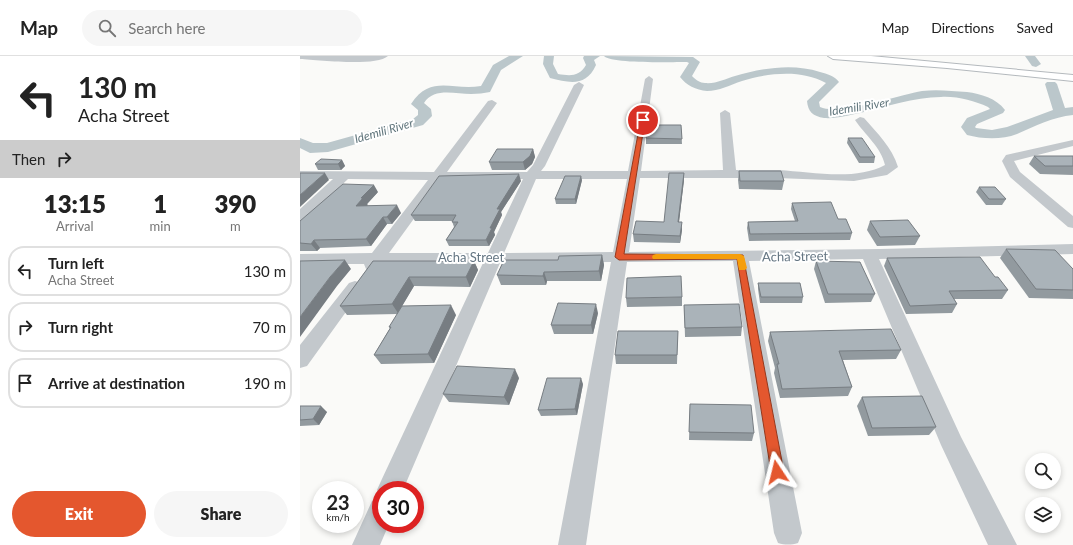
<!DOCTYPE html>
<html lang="en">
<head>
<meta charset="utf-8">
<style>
  body { margin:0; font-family:Lato,sans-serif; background:#f6f6f6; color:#222; height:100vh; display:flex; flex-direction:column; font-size:15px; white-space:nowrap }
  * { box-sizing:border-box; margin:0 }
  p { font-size:13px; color:#767676 }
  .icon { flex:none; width:22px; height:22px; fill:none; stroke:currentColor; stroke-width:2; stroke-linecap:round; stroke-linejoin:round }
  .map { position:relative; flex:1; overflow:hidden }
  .side { display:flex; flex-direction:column; background:#fff; width:300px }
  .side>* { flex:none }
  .guide { background:#fff; color:#222; overflow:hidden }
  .buttons { position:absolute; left:725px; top:397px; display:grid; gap:8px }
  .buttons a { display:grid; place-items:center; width:36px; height:36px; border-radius:50%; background:#fff; box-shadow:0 2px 6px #0003; font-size:20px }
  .speed { position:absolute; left:12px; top:425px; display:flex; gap:8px; font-size:20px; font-weight:700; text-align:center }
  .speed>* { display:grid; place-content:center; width:52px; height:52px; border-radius:50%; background:#fff; box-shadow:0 2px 6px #0003; line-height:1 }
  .speed small { font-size:10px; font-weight:400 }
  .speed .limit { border:6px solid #d22; background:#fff; color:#111 }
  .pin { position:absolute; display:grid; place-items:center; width:34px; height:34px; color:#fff; margin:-17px; border:2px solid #fff; border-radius:50%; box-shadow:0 1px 4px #0007 }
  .me { position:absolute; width:44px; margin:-22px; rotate:350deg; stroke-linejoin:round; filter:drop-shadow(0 0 3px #0008) }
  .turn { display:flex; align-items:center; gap:14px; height:84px; padding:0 12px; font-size:18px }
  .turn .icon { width:52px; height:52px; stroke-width:2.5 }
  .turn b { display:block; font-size:28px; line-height:34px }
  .then { display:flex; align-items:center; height:38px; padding:0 12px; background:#0003; gap:8px; font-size:15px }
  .eta { display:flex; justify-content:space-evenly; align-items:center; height:68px; text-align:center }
  .eta b { font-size:24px; font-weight:800; line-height:28px }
  .button { display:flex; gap:8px; margin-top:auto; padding:8px 12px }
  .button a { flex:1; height:46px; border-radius:24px; background:#e4572e; color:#fff; font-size:16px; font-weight:800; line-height:46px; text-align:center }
  .button a+a { background:#f6f6f6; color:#222 }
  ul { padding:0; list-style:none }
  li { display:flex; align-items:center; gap:12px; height:50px; margin:0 8px 6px; padding:0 4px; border:2px solid #e0e0e0; border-radius:16px }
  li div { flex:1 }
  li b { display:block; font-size:15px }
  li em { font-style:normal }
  header { display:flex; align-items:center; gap:24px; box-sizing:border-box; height:56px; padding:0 20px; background:#fff; border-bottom:1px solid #e0e0e0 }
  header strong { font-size:19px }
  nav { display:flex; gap:22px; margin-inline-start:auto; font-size:14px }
  .search { width:280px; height:36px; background:#f6f6f6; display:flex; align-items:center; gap:10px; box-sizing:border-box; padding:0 14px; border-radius:22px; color:#767676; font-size:15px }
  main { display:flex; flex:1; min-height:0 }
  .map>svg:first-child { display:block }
</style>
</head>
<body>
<header>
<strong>Map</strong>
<div class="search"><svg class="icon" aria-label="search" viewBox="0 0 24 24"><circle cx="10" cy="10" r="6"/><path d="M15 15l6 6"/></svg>Search here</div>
<nav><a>Map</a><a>Directions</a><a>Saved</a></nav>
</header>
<main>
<section class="side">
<div class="guide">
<div class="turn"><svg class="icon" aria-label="left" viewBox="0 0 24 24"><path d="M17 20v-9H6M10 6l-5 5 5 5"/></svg><div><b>130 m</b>Acha Street</div></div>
<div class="then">Then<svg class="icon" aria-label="right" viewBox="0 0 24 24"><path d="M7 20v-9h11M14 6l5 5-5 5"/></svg></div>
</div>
<div class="eta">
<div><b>13:15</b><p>Arrival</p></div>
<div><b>1</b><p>min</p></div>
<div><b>390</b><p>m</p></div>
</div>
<ul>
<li><svg class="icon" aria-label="left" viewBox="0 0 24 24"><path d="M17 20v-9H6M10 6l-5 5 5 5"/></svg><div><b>Turn left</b><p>Acha Street</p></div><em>130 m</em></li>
<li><svg class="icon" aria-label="right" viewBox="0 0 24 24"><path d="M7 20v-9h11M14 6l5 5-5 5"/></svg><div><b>Turn right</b></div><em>70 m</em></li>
<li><svg class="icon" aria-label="arrive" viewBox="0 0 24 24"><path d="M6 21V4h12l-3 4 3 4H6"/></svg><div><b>Arrive at destination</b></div><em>190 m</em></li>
</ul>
<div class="button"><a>Exit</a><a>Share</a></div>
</section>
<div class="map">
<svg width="773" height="489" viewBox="0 0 773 489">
  <rect width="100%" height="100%" fill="#fafaf8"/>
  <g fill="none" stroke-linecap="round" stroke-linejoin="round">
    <!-- river -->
    <g fill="#bbc7cb" fill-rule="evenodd">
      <path d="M209,0H223L201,14L190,36C184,37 178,38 171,38C155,38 134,31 124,47L131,53L132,60L123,69L28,96L10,97L0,92V82L13,87H27L113,63L118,59V54L111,48C131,18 152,35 181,30L193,9Z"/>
      <path d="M244,0H254L253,8L258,18C270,20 279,21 286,9L283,2L284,0H300L294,4L296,9C286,31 270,27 250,22L243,8Z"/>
      <path d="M304,0L393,1L400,6L392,20C396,24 400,27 405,27C416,28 425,23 435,20C462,12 493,7 520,16C527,18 535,20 539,26L519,46L520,51C540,60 598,39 622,35C637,33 652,35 667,36C681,38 696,42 705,54L703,57L677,68L675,71L676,72L692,74L707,71L753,54L745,28L747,26H755L757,28L765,52L773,51V59C753,61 735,70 717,78C702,84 682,83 667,79L661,71L667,62L690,53L688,51C674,45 657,40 641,41C614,41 586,51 560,57C549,59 536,63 524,62C513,60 508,56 507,45L526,27C501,13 468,17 442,25C430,29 419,35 407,35C396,34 386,29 380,21L389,7L387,6C374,6 311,8 304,0Z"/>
      <path d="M725,0H735L741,8L736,11L732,10Z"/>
    </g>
    <defs>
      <path id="highway" d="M528,0H571L773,19V25L647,12L533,3Z"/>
    </defs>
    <!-- highway casing -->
    <use href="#highway" stroke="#b4b9bd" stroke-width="2"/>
    <!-- minor -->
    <g fill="#c3c8cc" fill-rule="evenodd">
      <path d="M0,0H88C76,11 18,4 0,3Z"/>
      <path d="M349,20L353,23L341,115L423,114L420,57L425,54L430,57L436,114C450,114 465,114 479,114C511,116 556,125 585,109C581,91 565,79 555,64L560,61L564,62C577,77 592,91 598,111L587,119L554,125L477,122H340L329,196L580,193L773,188V198L579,203L661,381L717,489H688L641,389L563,203L449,205L502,477L498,487C491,489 485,489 478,487L474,477L433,205L327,206L286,489H258L311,206L200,207L103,434H81V468H89L80,489H52L72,445L80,441L77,434L81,425L183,207L82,208C77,214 74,215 66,213L64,208H0V198L72,197L128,124L48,123L5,164L0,165V153L33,123H0V115L134,116L188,45L192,44L197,47L147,116H227L233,109L274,29L279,26L284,29L245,110L241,115H328L345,23ZM223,123L188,197H89L142,124ZM236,123H327L313,196L204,197Z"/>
      <path d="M773,84V90L714,105L720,116L773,160V172L768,171L710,121L702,105L706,99Z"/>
      <path d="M55,225L61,227L64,231L61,235L7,310L0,312V289L49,227Z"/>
    </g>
    <!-- highway -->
    <use href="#highway" fill="#fff" fill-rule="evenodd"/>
  </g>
  <!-- wall -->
  <g fill="#929a9f">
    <path d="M381,69L382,88H346V82Z"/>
    <path d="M548,82L575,101L574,107H559L547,87Z"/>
    <path d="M233,93L235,101L232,108L225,114H192L189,106Z"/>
    <path d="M734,100H773V119L740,118L729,108Z"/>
    <path d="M42,104L45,110L41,114H18L15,108Z"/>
    <path d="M439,115L484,125L482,134L439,133L438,124Z"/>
    <path d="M384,117V124L379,166L382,174L380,187L334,186L333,178L364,166Z"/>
    <path d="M282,124L276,148H256L255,143Z"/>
    <path d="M221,125L201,156L202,159L194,176L195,179L189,190H149L146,184L154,171L152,165H115L111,159Z"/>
    <path d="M679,131L706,143L702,149H686L676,136Z"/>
    <path d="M78,136L67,148V150L101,157L92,168H87L71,190L20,192L17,195H0V165Z"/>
    <path d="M492,147L538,163L552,177L550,184L449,185L447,172L448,166L495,165L491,153Z"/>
    <path d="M570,165L620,180L615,189L577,190L567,174Z"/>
    <path d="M706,193L773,213V243L729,242L700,202Z"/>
    <path d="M302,199L304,209L301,225H247L246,229H201L197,219L258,204Z"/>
    <path d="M587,202L695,221L708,234L702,243H654L657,248L652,257L606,258L584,210Z"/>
    <path d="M73,205H174L178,214L170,231L114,230L102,250L156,259L134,307L81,308L74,299L90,272L89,271L98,258L47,259L40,250Z"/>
    <path d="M516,205L575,238L571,246L525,247L514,213Z"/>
    <path d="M458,227L503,241L502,247H460L458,233Z"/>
    <path d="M382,241V250L327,251L326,242Z"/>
    <path d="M384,249L442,271L441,280L385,281Z"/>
    <path d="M298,257L293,278H254L251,269Z"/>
    <path d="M378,275L377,308H316L315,299Z"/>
    <path d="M470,276L601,294L596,303L543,304L552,331L548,340L480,342L474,317L475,312L468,285Z"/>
    <path d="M219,322L209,349L149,346L143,338Z"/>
    <path d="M283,328L277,359L241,360L238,354Z"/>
    <path d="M562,341L636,371L629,379L568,380L557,350Z"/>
    <path d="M390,348L454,377L452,385L389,384Z"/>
    <path d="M0,350L27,356L19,369L0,370Z"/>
  </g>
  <!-- shaded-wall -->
  <g fill="#777d82">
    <path d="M233,93L235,101L232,108L225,114L223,106Z"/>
    <path d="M42,104L45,110L41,114L38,108Z"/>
    <path d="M25,117L29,124L0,151V139Z"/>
    <path d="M384,117V124L378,174V166Z"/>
    <path d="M219,118L221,125L201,156L202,159L194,176L195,179L189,190L186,184L197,153Z"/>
    <path d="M281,120L282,124L276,148L275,143Z"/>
    <path d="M74,129L78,136L67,148L68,149L60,157L56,150L61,142Z"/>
    <path d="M97,149L101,157L92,168L87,161Z"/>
    <path d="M83,161L87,168L71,190L66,183Z"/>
    <path d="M382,166V174L380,187V180Z"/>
    <path d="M14,184L20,192L17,195L11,188Z"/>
    <path d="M302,199L304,209L301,225L299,215Z"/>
    <path d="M45,204L51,213L37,230L0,281V261L30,221Z"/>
    <path d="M174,205L178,214L170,231L166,221Z"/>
    <path d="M244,216L247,225L246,229L243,220Z"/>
    <path d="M109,221L114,230L98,257L92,248Z"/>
    <path d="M296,248L298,257L293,278L291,269Z"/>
    <path d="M151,249L156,259L134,307L128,298Z"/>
    <path d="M215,313L219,322L209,349L204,341Z"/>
    <path d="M281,322L283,328L277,359L275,353Z"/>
    <path d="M21,350L27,356L19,369L13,363Z"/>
  </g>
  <!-- building -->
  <g fill="#aab3b9" stroke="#777d82">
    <path d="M348,69H381L382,83L346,82Z"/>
    <path d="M548,82H562L575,101H560Z"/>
    <path d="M197,93H233L230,100L223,106H189Z"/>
    <path d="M734,100H773V110H745Z"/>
    <path d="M21,103L42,104L38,108H15Z"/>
    <path d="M439,115H481L484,125H440Z"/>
    <path d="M0,117H25L0,139Z"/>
    <path d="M369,117H384L378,166H382L380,180L333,178L336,165L364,166Z"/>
    <path d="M219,118L197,153H200L190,172H192L186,184H146L158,166H152L156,159H111L139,120Z"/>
    <path d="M265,120H281L275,143H255Z"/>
    <path d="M43,128L74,129L61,142H63L56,150L97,149L87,161H83L66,183L14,184L11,188L0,187V165Z"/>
    <path d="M679,131H695L706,143H689Z"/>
    <path d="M531,146L538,163H546L552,177L450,178L448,166L498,165L492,147Z"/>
    <path d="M608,164L620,180L580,181L570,165Z"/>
    <path d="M706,193L755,194L773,213V234L736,233Z"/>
    <path d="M302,199L299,215L244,216L243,220L197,219L204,204H258L259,200Z"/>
    <path d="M680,201L695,221H698L708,234L649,235L657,248L610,250L587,202Z"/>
    <path d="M45,204L30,221L0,261V205Z"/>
    <path d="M73,205H174L166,221H109L92,248L40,250Z"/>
    <path d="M516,205L560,206L575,238H528Z"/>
    <path d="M381,220L382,241L326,242L327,222Z"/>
    <path d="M458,227H500L503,241H461Z"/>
    <path d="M258,247L296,248L291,269H251Z"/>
    <path d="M439,248L442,271L385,272L384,249Z"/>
    <path d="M151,249L128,298L74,299L91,271H89L102,250Z"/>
    <path d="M591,273L601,294L539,295L552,331L482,333L477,308H479L470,276Z"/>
    <path d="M318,275H378L377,299H315Z"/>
    <path d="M157,310L215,313L204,341L143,338Z"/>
    <path d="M247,322H281L275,353L238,354Z"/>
    <path d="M622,340L636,371L572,372L562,341Z"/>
    <path d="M390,348L451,349L454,377L389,376Z"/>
    <path d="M0,350H21L13,363L0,364Z"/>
  </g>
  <!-- route -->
  <path fill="#e4572e" stroke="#94391e" d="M341,62L345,64L324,198L443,199L484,416L482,420L477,422L473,420L471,416L437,203L319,204L315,201Z"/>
  <!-- slow -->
  <path fill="#f59e0b" d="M356,198H440L444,200L447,212L445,214H439L437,203H353L352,201L353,199Z"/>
  <g text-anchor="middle" stroke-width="4" stroke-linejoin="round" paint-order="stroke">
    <!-- far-water labels -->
    <g font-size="12" font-style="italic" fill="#60757c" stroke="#fff">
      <text transform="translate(559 51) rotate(-9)" y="4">Idemili River</text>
      <text transform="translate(84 75) rotate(-16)" y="4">Idemili River</text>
    </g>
    <!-- street labels -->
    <g font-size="13" fill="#657683" stroke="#fff">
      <text transform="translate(495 200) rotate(-1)" y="5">Acha Street</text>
      <text x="171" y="206">Acha Street</text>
    </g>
  </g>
</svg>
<div class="buttons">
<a><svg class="icon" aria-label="search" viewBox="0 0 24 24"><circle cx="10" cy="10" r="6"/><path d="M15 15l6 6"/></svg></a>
<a><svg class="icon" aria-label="layers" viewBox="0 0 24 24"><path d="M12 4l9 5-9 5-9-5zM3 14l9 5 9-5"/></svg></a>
</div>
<div class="speed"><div>23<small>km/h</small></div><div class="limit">30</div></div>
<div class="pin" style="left:343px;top:64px;background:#d93025"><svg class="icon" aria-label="arrive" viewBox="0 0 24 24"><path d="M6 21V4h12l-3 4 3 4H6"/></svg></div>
<svg class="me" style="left:477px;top:416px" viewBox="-20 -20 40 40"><path d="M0-17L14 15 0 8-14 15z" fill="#e4572e" stroke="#fff" stroke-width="4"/></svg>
</div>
</main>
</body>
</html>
